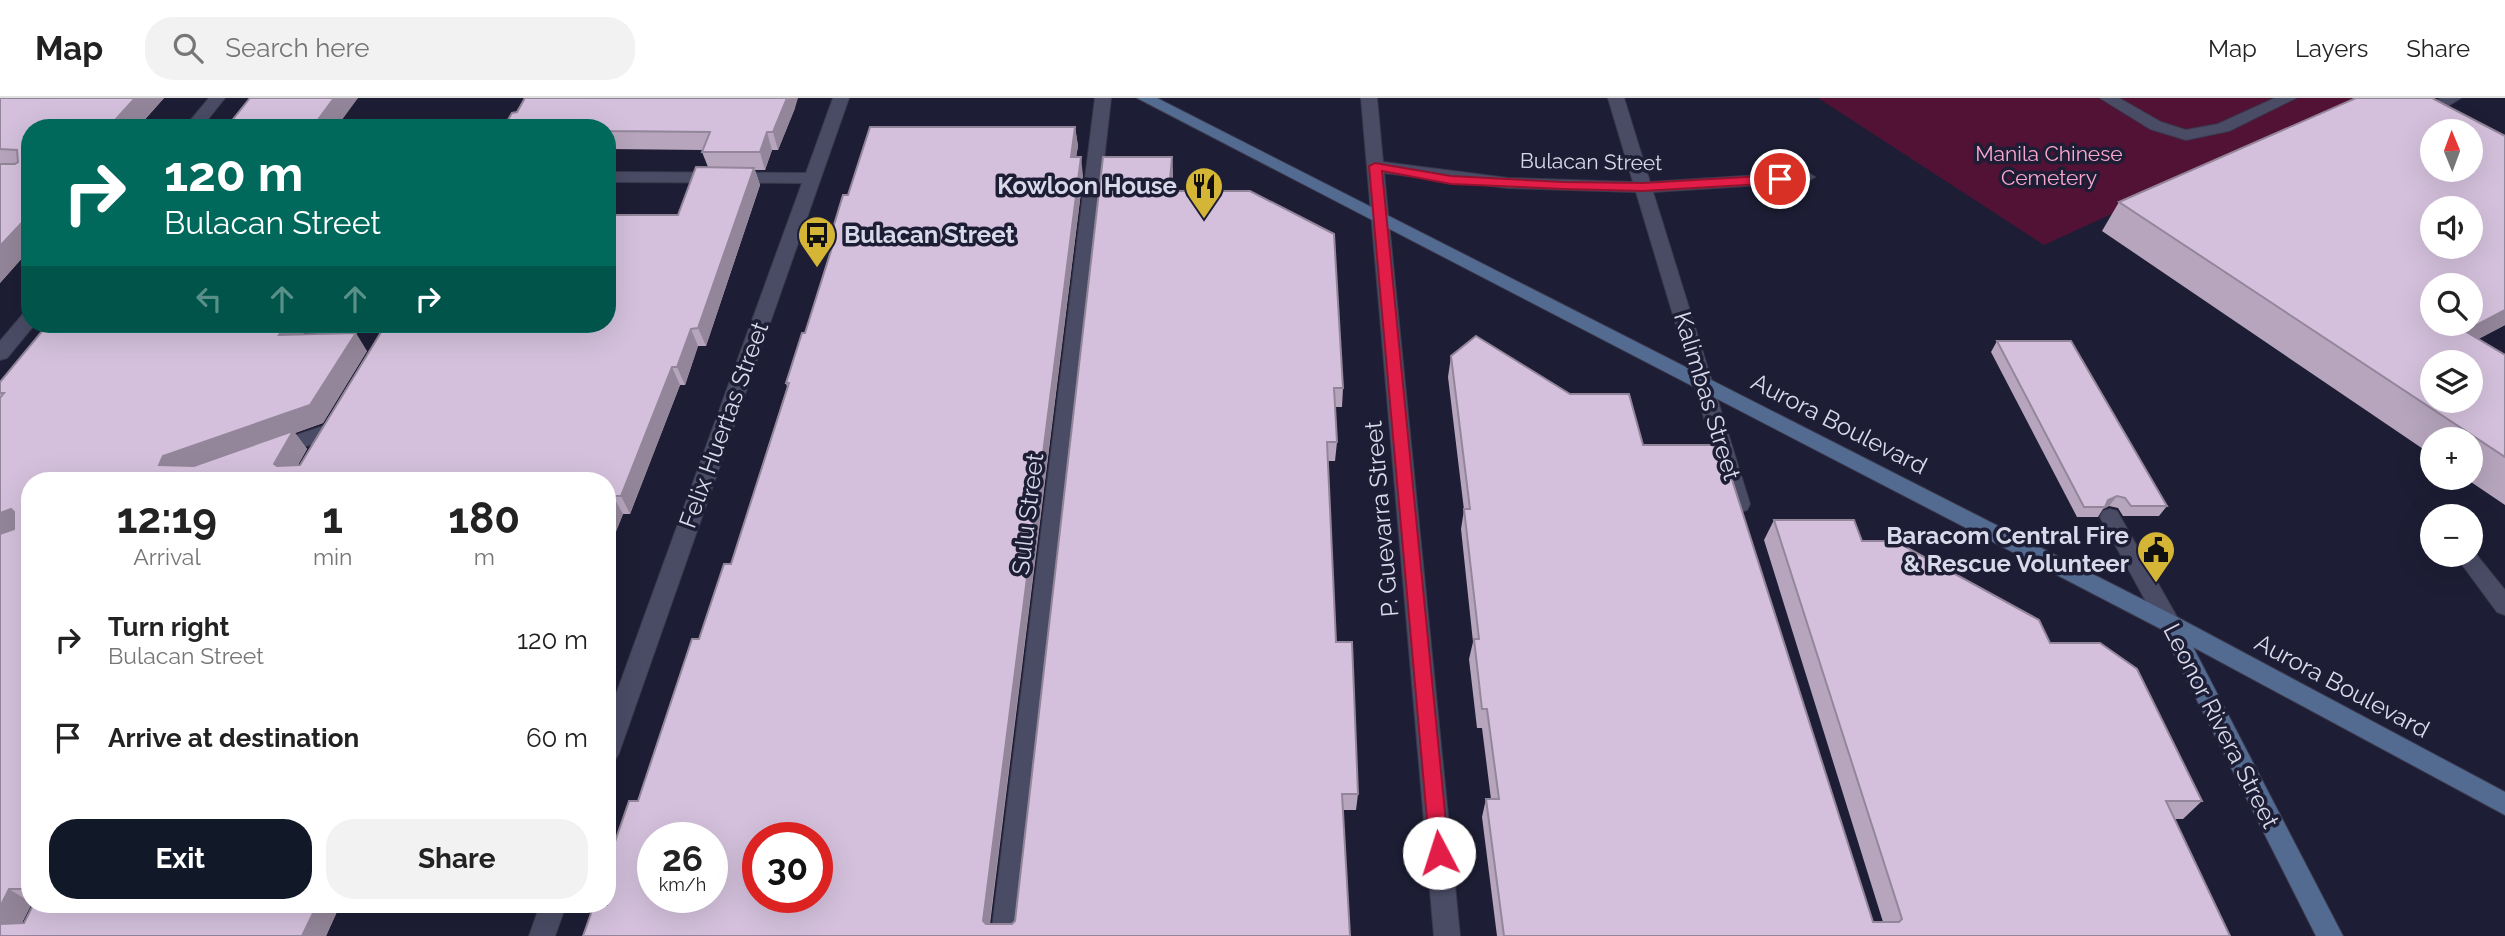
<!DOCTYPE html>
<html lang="en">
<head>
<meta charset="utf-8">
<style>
  body { margin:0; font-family:Raleway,sans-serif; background:#f2f2f2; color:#222; height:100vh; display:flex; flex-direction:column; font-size:26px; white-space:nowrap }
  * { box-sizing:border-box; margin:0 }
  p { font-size:23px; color:#767676 }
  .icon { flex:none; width:38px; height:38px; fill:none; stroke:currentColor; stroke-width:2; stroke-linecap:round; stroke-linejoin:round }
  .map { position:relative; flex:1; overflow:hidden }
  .drawer { position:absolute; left:21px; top:374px; width:595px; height:441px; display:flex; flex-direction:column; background:#fff; border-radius:28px; box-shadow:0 7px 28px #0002 }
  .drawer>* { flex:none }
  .top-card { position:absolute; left:21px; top:21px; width:595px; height:214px; border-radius:28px; box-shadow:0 7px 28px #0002; background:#00695c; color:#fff; overflow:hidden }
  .needle { width:46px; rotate:359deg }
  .buttons { position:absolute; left:2420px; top:21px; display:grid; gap:14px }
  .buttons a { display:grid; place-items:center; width:63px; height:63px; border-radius:50%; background:#fff; box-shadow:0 7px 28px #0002; font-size:35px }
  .speed { position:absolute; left:637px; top:724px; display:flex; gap:14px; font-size:35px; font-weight:700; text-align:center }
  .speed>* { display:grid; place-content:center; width:91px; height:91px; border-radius:50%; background:#fff; box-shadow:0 7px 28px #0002; line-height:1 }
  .speed small { font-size:18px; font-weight:400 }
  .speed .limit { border:10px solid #d22; background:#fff; color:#111 }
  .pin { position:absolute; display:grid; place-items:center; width:60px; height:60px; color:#fff; margin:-30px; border:4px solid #fff; border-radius:50%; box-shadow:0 2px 7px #0007 }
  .me { position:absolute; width:77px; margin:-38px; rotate:355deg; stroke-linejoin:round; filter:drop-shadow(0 0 5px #0008) }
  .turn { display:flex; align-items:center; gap:24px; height:147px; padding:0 28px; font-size:32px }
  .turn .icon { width:91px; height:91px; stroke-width:2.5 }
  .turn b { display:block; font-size:49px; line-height:60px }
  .lanes { display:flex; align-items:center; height:66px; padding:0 28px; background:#0003; justify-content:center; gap:35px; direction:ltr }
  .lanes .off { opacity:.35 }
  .eta { display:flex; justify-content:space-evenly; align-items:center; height:119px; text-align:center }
  .eta b { font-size:42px; font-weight:700; line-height:49px }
  .primary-button { display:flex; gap:14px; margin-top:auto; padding:14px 28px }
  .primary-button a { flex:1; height:80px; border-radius:28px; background:#111827; color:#fff; font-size:28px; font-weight:700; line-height:80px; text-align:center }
  .primary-button a+a { background:#f2f2f2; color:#222 }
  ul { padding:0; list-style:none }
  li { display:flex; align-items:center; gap:21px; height:98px; padding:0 28px }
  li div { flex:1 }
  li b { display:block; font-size:26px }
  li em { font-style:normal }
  header { display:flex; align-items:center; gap:42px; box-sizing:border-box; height:98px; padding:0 35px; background:#fff; border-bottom:2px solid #e0e0e0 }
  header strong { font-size:33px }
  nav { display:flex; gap:38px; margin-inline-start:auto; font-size:24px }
  .search { width:490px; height:63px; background:#f2f2f2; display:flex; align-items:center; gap:18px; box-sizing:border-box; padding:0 24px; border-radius:28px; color:#767676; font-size:26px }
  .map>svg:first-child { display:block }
</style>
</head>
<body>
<header>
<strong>Map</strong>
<div class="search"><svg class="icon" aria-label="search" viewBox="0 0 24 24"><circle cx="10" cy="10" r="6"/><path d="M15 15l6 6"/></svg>Search here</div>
<nav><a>Map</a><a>Layers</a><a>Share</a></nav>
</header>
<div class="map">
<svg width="2505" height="838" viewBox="0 0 2505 838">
  <rect width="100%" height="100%" fill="#1d1e35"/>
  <!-- green -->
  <path fill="#511235" d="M1818,0H2364L2044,147Z"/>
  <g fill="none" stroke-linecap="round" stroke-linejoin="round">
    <defs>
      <g id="lane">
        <path d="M2100,0H2119L2161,24L2186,32L2218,26L2275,0H2296L2229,33L2186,42L2150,31Z"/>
        <path d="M2441,0H2461L2440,13L2473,30L2475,33L2473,36L2471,33H2455L2422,16L2420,13Z"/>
      </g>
      <g id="street">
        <path d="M209,0H225L201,30H184Z"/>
        <path d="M833,0H849L619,655L615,662L607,665V621L802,85L607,84V74L806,75Z"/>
        <path d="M1095,0H1111L1017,838H991Z"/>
        <path d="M1361,0H1377L1383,64L1508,80L1633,84L1608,0H1624L1650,84L1807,74L1815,79L1807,84L1653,94L1750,406L1747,412L1740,414L1733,412L1730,406L1636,94L1508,90L1384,75L1460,838H1434Z"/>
        <path d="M30,214V226H35L7,260L0,262V243L23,216Z"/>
        <path d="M332,325L339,327L342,332L339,337L274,359L267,357L264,352L267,347Z"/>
        <path d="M2110,411L2117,413L2177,519L2180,525L2177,531L2169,534L2161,531L2100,419L2103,413Z"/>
        <path d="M2471,450L2505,492V517L2497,514L2455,457H2471Z"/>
        <path d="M540,807H566L555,838H529Z"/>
      </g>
      <path id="secondary" d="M1137,0H1157L2177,519L2505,694V717L2193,549L2343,838H2316L2161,531Z"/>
    </defs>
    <!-- lane casing -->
    <use href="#lane" stroke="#3a394d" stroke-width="2"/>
    <!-- street casing -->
    <use href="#street" stroke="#3a394d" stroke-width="2"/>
    <!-- secondary casing -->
    <use href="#secondary" stroke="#3a394d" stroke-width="2"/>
    <!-- lane -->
    <use href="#lane" fill="#4a4c66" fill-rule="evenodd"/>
    <!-- street -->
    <use href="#street" fill="#4a4c66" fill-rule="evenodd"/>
    <!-- secondary -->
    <use href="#secondary" fill="#546b91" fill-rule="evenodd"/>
  </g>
  <!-- wall -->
  <g fill="#b6a5bd">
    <path d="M0,0H164L0,185Z"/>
    <path d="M795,10L778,52H772L765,72H755L760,87L706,248H698L685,287H680L630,416H623L607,456V383H30V807H31L22,825L340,807L326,838H0V284L55,226H310L303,236L367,253L323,325L295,335L307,351L298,367H300L678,117L708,69L702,54L703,52L607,51V30Z"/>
    <path d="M1075,29L1078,48L1076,59L1083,78L990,826H1012L1015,823L1172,59L1173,78L1172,93L1343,290L1342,309H1335L1337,344L1335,363H1328L1336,544L1358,696L1356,712H1343L1350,838H583L638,703L699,541L731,466L787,289L786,285L805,235L832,149L830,140L848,97Z"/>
    <path d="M2505,38V227L2478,241L2505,257V407L2465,380H2471V341H2432V357L2102,133L2119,104Z"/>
    <path d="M1997,243L2167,408L2159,418H2123L2118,410L2109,408L2103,411L2098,419H2077L1991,254Z"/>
    <path d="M1451,258L1643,347L1873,824H1883L1764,442L1774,422L1862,443L2050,545L2202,703L2183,721H2175L2230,838H1497L1482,719L1486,701H1491L1482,630H1477L1469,561L1473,544L1461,431L1464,412L1448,279Z"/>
  </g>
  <!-- shaded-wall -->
  <g fill="#94869a">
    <path d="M135,0H164L137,30H108Z"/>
    <path d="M334,0H358L336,30H312Z"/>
    <path d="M787,0H798L795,10L778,52L773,34Z"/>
    <path d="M1075,29L1078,48L1073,78L1071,59Z"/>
    <path d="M767,34L772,52L765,72L760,54Z"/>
    <path d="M1081,59L1083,78L988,838L983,823Z"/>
    <path d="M1172,59L1173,78L1171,112L1169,93Z"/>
    <path d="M754,70L760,87L706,248L698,230Z"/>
    <path d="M30,116V151L0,185V148Z"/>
    <path d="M2505,212V227L2439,262L2465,233Z"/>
    <path d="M286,226H310L292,254L279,237Z"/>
    <path d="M691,231L698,248L685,287L677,269Z"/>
    <path d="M356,235L367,253L323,325L295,335L307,351L288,383L178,376L159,367L163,358Z"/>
    <path d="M672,269L680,287L630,416L621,398Z"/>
    <path d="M613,398L623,416L607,456V414Z"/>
    <path d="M2117,398L2109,408L2103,411L2108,402Z"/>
    <path d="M11,411L29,429L0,439V415Z"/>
    <path d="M9,791L30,804V807H31L15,838L0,831V809Z"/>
    <path d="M317,807H340L326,838H302Z"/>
  </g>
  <!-- building -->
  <g fill="#d4c0dc" stroke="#94869a" stroke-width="2" fill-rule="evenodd">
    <path d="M0,0H135L108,30H30V116L0,148V66H15L18,64L17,52L0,51Z"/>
    <path d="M250,0H334L312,30H226Z"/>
    <path d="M525,0H787L773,34H767L760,54H702L710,34L607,33V30H503L512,15L517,14Z"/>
    <path d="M2356,0H2432L2505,38V212L2465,233L2505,257V359L2119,104ZM2432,33H2471V72H2432ZM2432,110H2471V149H2432ZM2432,187H2471V226H2432ZM2432,264H2471V303H2432Z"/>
    <path d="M870,29H1075L1071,59H1081L983,823L986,826H1012L1015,823L1103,59H1172L1169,93H1250L1334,136L1343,290H1334L1337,344H1327L1336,544H1352L1358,696H1342L1350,838H583L594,807H607V767L629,703H638L692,541H699L724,466H731L789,285H786L802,235H805L835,140H830L843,97H848ZM653,740H712V800H653ZM758,740H817V800H758Z"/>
    <path d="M696,69L754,70L698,230L691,231L677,269H672L621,398H613L607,414V383H30V791H9L0,809V436L14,431V414L11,411L0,415V300L4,295H0V284L43,232H51L55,226H286L279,237L356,235L310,307L163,358L159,367L194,368L293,333L274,366L277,368L300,367L386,226H607V117H678Z"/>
    <path d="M1476,238L1570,296H1629L1643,347H1721L1873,824H1899L1902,821L1774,422H1854L1862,443H1895L2039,522L2050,545H2100L2137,571L2202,703H2166L2230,838H1504L1486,701H1499L1487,611H1482L1474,541H1479L1464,411H1470L1451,258Z"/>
    <path d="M1997,243H2071L2167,408H2131L2125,400L2117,398L2108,402L2105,409H2084Z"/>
    <path d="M33,807H317L302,838H0V826L24,825Z"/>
  </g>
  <!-- route -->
  <path fill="#e11d48" stroke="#92132f" stroke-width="2" d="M1375,65L1451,78L1563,84L1643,85L1780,77L1786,81L1780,85L1643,93L1563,91L1451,86L1382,73L1449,755L1446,762L1439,764L1432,762L1430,755L1369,68Z"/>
  <!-- icons -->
  <defs>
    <symbol id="restaurant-pin" viewBox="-11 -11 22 30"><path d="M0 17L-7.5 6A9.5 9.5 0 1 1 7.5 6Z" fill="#d5b535" stroke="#1d1e35"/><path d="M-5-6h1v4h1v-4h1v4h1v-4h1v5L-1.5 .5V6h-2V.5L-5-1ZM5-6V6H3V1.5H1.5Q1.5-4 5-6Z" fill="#111"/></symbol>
    <symbol id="bus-pin" viewBox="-11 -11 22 30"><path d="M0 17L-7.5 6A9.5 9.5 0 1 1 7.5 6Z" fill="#d5b535" stroke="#1d1e35"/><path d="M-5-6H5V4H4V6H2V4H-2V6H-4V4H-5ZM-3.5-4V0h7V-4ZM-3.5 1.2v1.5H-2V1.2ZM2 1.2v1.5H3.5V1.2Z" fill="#111"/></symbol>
    <symbol id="civic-pin" viewBox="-11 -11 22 30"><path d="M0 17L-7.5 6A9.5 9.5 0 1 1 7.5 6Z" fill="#d5b535" stroke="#1d1e35"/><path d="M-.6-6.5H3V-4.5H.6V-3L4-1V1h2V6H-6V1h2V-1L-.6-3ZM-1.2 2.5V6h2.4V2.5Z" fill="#111"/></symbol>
  </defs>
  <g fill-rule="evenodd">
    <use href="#restaurant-pin" x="1182" y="66" width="44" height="60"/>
    <use href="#bus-pin" x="795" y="115" width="44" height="60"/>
    <use href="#civic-pin" x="2134" y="430" width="44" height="60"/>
  </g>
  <g text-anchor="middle" stroke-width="7" stroke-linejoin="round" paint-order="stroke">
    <!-- far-park labels -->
    <g font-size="21" fill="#fca6cd" stroke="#1d1e35">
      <text x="2049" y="63">Manila Chinese<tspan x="2049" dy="24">Cemetery</tspan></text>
    </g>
    <!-- far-street labels -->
    <g font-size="21" fill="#d8d9e9" stroke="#1d1e35">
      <text transform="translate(1591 64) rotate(1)" y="7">Bulacan Street</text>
    </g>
    <!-- poi labels -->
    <g font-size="24" font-weight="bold" fill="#d8d9e9" stroke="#1d1e35" text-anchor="end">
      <text x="1177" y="96">Kowloon House</text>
      <text x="844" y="145" text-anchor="start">Bulacan Street</text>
      <text x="2129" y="446">Baracom Central Fire<tspan x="2129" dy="28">&amp; Rescue Volunteer</tspan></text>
    </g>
    <!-- street labels -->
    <g font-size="24" fill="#d8d9e9" stroke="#1d1e35">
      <text transform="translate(1707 298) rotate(73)" y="8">Kalimbas Street</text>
      <text transform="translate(1839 326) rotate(27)" y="8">Aurora Boulevard</text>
      <text transform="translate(724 327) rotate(-70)" y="8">Felix Huertas Street</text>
      <text transform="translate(1028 416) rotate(-83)" y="8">Sulu Street</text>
      <text transform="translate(1382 421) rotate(-95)" y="8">P. Guevarra Street</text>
      <text transform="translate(2342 588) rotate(28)" y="8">Aurora Boulevard</text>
      <text transform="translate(2221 628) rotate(63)" y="8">Leonor Rivera Street</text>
    </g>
  </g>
</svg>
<div class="buttons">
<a><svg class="needle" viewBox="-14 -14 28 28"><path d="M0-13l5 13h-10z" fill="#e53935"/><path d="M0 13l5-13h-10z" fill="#767676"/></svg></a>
<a><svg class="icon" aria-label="sound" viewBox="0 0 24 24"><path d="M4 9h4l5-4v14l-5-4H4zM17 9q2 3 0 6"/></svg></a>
<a><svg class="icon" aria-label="search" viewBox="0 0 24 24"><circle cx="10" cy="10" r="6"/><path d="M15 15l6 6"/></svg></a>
<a><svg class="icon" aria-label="layers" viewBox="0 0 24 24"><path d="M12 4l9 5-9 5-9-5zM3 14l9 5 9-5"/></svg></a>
<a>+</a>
<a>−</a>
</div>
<div class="speed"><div>26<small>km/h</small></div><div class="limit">30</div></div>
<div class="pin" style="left:1780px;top:81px;background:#d93025"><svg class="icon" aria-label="arrive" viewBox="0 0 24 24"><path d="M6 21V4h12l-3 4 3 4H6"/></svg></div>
<svg class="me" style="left:1439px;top:755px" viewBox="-20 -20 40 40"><circle r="19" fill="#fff"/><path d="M0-13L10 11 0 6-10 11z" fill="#e11d48"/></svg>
<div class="top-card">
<div class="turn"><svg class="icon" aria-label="right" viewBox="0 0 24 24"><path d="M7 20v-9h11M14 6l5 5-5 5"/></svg><div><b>120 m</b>Bulacan Street</div></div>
<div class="lanes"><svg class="icon off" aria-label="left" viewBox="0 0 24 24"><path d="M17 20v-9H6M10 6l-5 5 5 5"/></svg><svg class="icon off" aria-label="ahead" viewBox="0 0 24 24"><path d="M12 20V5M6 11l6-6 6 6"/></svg><svg class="icon off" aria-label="ahead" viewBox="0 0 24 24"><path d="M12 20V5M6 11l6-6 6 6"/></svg><svg class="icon" aria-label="right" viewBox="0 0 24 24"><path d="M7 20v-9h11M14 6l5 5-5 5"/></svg></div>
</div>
<section class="drawer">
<div class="eta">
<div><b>12:19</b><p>Arrival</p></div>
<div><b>1</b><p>min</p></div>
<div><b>180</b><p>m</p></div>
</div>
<ul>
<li><svg class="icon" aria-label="right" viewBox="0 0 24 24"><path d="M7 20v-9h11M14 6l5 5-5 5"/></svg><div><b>Turn right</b><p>Bulacan Street</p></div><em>120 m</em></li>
<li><svg class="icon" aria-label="arrive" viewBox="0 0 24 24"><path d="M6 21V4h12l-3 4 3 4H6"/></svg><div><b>Arrive at destination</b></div><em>60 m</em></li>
</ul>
<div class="primary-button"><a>Exit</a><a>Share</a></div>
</section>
</div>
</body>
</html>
